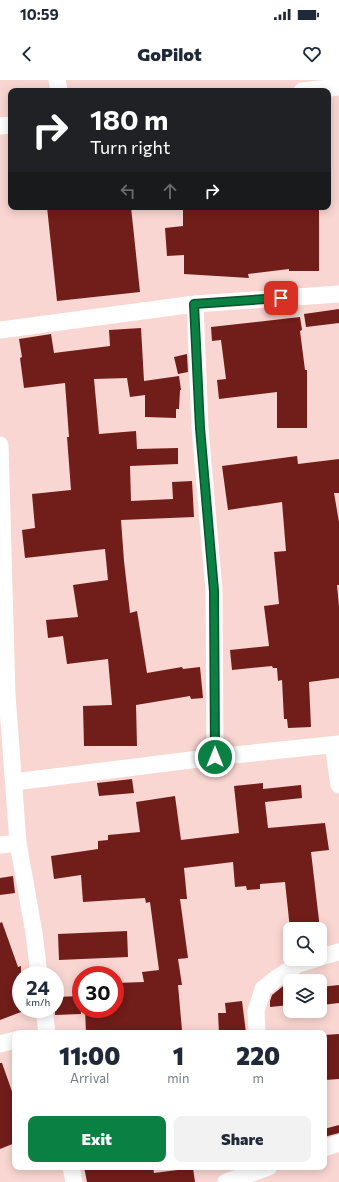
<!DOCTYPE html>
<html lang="en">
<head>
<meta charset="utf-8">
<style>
  body { margin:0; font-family:Commissioner,sans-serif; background:#f2f2f3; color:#1f2937; height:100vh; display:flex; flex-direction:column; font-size:15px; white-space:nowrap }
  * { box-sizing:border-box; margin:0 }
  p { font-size:13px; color:#747a83 }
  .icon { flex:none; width:22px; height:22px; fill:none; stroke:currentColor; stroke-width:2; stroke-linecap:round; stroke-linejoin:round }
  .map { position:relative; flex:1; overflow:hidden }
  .side { position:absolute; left:12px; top:950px; width:315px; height:140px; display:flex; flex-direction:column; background:#fff; border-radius:8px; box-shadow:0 2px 10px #0003 }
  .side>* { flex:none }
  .top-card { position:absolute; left:8px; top:8px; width:323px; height:122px; border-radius:8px; box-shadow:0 2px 10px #0003; background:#202124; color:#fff; overflow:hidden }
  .buttons { position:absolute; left:283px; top:842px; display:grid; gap:8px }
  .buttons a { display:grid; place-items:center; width:44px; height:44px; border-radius:8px; background:#fff; box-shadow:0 2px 10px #0003; font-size:20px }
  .speed { position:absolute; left:12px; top:886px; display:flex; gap:8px; font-size:20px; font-weight:700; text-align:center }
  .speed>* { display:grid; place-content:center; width:52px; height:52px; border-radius:50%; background:#fff; box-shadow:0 2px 10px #0003; line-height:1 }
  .speed small { font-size:10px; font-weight:400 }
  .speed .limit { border:6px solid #d22; background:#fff; color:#111 }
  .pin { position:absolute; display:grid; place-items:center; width:34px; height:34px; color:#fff; margin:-17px; border-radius:8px; box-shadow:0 2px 6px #0006 }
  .me { position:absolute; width:44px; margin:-22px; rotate:0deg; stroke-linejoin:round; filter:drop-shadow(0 0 3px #0008) }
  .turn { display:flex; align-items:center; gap:14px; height:84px; padding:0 16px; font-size:18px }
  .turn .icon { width:52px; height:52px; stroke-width:2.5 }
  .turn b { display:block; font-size:28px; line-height:34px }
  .lanes { display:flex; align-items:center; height:38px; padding:0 16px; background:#0003; justify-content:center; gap:20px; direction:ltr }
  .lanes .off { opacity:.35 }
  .eta { display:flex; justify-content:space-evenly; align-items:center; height:68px; text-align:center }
  .eta b { font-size:24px; font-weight:800; line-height:28px }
  .button { display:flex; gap:8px; margin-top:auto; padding:8px 16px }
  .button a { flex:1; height:46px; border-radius:8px; background:#0b8043; color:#fff; font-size:16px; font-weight:800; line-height:46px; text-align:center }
  .button a+a { background:#f2f2f3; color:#1f2937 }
  .status { display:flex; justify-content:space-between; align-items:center; height:28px; padding:0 20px; background:#fff; direction:ltr }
  .status svg { height:11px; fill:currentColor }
  header { display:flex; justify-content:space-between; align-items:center; height:52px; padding:0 16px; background:#fff; font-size:18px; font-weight:800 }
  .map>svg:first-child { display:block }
</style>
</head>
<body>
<div class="status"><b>10:59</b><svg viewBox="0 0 49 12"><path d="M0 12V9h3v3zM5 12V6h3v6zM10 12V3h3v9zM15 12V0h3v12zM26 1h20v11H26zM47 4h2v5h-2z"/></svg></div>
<header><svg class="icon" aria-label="back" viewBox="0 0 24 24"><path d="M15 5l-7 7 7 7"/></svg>GoPilot<svg class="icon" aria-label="heart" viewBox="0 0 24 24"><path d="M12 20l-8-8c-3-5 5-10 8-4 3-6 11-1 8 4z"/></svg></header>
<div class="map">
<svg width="339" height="1102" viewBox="0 0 339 1102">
  <rect width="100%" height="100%" fill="#f9d6d1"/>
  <!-- building -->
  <g fill="#711d1a">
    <path d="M47,127H131L140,212L57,221Z"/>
    <path d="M220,127H319V191H289V189L248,194L249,198L184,194V175L167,176L165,148L183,146V129Z"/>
    <path d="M339,229V243L306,247L304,234Z"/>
    <path d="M300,237L302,250L300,251L305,290H307V348H277V312L219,319L217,300L226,299L221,260L212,261L211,247Z"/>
    <path d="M141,248L144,301L179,296L181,310H180L179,329H176V338L145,337V315L130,317L127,298L94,299L99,354L136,351L137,369L178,368V384L130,386L131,421L173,419L172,402L192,401L194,437L121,440L124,481L130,533L137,531L147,593L182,587L183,589L200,587L203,618L191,619L190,616L136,625L137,666H84L83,626L112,625L108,579L67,584L63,556L48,558L46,540L78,537L73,505L108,500L105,469L25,478L22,450L35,448L32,414L71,410L67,357H69L65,303L24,308L20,278L22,277L19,259L51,254L54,273L110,266L109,250Z"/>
    <path d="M187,274L188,292L178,294L174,277Z"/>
    <path d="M297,376L298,384L339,379V413H334L339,442V505H337L339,527V598L309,602L311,647L288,648L287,639H284L282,600L278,601L277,588H273L272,586L232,590L230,570L269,566L264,526L279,524L274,472L286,471L282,422L228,430L222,386Z"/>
    <path d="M132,699L134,713L99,716L97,703Z"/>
    <path d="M263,703V709L301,705L302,718L265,722L268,748L325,743L329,770L311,772L320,849H290L285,802L260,804V809L247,810L246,806L235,807L233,782L184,788L187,819H180L188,878L178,879L182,905H178L182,950L148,953H86L85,929H115V903L144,902L142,892L159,890L150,822L146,823L145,818L83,822L81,795L54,799L51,776L98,769V761L108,760V755L140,752L136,722L175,716L181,760L239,753L234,706Z"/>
    <path d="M13,796L15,813L0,815V798Z"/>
    <path d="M2,842L18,887L21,886V932L0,940V843Z"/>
    <path d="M127,851L128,877L59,880L58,854Z"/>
    <path d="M287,903H290V925L270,927V921L272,915Z"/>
    <path d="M339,905V923L322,925L320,907Z"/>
    <path d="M81,916V934L55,935V917Z"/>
    <path d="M242,921L246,953H219L218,933H226L225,923Z"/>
    <path d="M339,954V999L325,1000L324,955Z"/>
    <path d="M0,983H2L15,1020V1063L0,1069Z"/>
    <path d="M339,1045V1053L324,1057V1049Z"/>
    <path d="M84,1087H153L154,1093L193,1088L195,1102H87Z"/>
  </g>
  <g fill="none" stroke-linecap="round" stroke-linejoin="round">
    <!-- street -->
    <g stroke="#fff" stroke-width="17">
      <path d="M57,0L59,11"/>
      <path d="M302,11L338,7"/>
      <path d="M0,46L11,45"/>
      <path d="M195,224L200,348L214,511L215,677"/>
      <path d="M0,250L195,224L339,214"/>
      <path d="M0,365L7,615L18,763L34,853L39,895"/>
      <path d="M333,665L339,705"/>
      <path d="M14,702L215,677L339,664"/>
      <path d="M0,765L18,763"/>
      <path d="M320,877L339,872"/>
      <path d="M44,929L47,953"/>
      <path d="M257,953L256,931L263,909L277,898L298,884L315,879"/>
      <path d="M0,964L15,960"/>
      <path d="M324,1068L339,1063"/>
      <path d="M71,1087L74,1102"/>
      <path d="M226,1102L269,1087"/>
    </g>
  </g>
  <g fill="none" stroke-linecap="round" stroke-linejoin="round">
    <defs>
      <path id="route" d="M215,677L214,511L200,348L194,224L281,218"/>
    </defs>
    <!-- route casing -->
    <use href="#route" stroke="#07532c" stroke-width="10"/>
    <!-- route -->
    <use href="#route" stroke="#0b8043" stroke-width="7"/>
  </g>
</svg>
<div class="buttons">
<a><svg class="icon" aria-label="search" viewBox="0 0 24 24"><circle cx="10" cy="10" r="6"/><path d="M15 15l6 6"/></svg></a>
<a><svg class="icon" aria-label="layers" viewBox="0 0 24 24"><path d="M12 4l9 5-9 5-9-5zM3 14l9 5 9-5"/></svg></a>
</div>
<div class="speed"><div>24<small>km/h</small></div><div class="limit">30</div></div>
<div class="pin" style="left:281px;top:218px;background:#d93025"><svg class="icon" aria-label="arrive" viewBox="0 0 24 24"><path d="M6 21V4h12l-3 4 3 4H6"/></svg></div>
<svg class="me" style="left:215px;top:677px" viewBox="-20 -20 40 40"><circle r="17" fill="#0b8043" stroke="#fff" stroke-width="3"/><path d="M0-11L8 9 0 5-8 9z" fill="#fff"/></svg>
<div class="top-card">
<div class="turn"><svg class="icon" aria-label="right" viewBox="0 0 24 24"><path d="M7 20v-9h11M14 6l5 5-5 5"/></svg><div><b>180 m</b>Turn right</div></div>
<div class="lanes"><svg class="icon off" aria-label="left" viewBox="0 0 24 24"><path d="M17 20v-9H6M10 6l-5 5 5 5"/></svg><svg class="icon off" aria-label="ahead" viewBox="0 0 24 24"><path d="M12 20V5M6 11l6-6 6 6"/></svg><svg class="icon" aria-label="right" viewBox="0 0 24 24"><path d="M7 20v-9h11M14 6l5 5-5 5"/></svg></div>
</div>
<section class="side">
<div class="eta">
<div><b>11:00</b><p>Arrival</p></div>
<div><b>1</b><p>min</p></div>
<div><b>220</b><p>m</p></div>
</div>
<div class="button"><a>Exit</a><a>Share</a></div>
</section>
</div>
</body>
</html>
